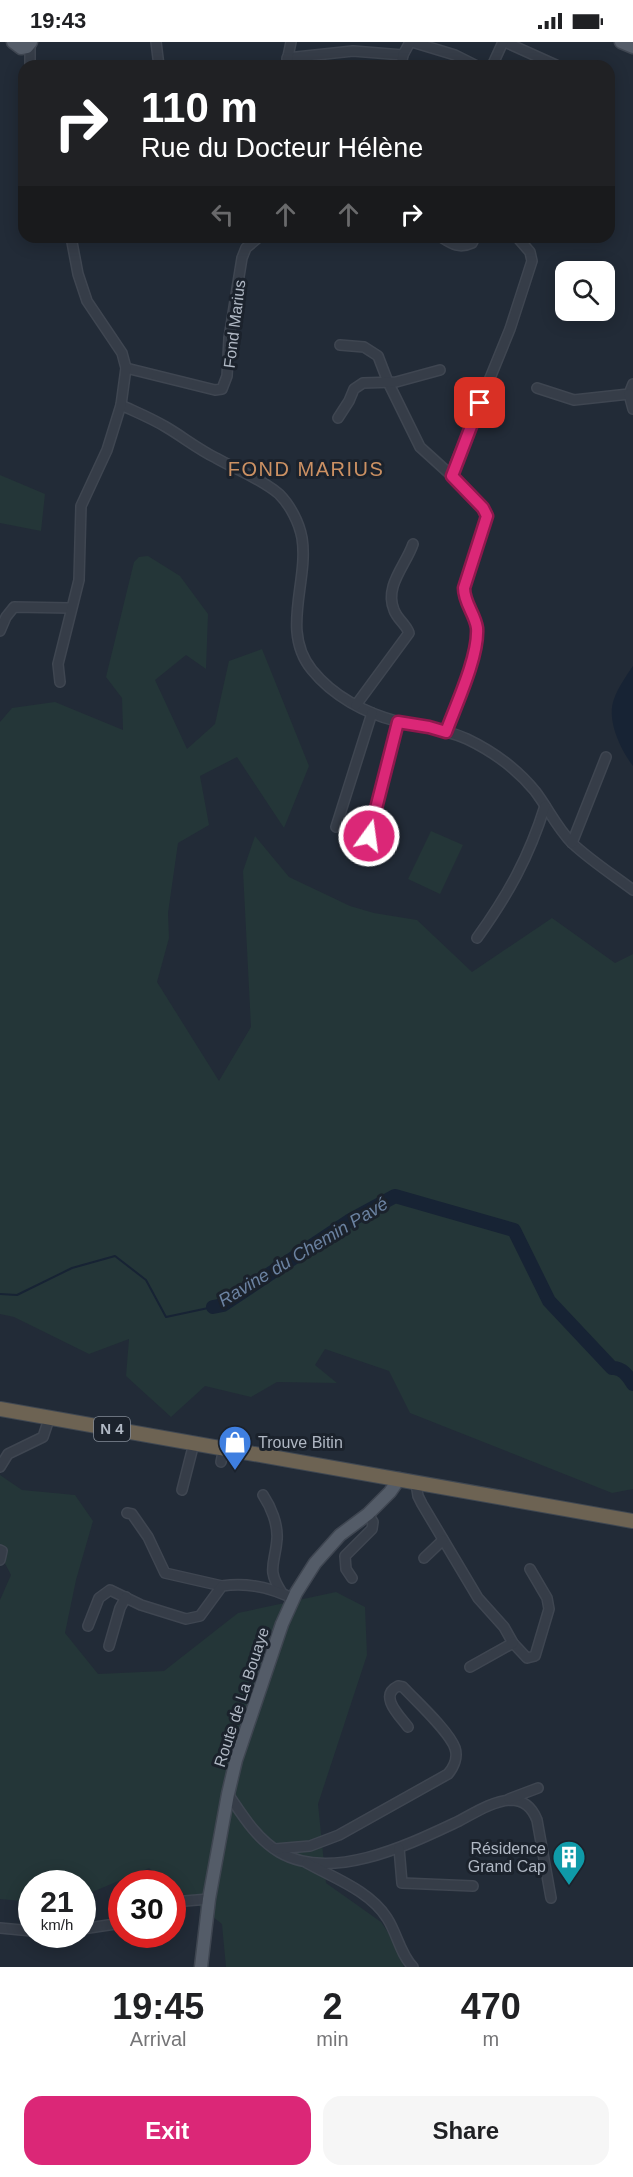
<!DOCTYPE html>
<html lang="en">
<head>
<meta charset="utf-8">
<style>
  body { margin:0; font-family:Helvetica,sans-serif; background:#f6f6f6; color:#202124; height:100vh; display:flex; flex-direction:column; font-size:22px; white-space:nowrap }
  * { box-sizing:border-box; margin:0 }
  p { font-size:20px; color:#757577 }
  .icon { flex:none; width:33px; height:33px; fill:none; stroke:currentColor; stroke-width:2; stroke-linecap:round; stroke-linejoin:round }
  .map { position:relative; height:1925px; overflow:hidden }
  .details { display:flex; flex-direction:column; background:#fff; flex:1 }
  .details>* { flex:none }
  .banner { position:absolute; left:18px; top:18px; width:597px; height:183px; border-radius:18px; box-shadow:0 3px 15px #0003; background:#202124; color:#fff; overflow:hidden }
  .fabs { position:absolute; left:555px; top:219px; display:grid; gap:12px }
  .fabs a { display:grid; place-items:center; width:60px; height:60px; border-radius:12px; background:#fff; box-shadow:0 3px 15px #0003; font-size:30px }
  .speed { position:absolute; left:18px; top:1828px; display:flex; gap:12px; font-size:30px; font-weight:700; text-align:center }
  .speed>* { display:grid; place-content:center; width:78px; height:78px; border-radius:50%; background:#fff; box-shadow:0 3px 15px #0003; line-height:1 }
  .speed small { font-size:15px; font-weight:400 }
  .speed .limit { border:9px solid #d22; background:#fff; color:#111 }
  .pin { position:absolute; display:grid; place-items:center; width:51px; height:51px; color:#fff; margin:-26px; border-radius:12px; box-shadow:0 3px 9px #0006 }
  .me { position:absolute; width:66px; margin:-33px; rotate:14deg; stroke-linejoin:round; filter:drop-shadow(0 0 4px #0008) }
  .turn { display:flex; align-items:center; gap:21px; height:126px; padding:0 24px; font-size:27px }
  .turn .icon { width:78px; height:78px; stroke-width:2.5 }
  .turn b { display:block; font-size:42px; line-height:51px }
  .lanes { display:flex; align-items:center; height:57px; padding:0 24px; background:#0003; justify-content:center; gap:30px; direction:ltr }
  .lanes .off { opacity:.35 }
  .eta { display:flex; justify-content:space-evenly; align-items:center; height:102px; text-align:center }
  .eta b { font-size:36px; font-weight:600; line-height:42px }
  .action { display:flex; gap:12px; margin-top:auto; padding:12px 24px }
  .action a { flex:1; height:69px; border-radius:18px; background:#db2777; color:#fff; font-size:24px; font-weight:600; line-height:69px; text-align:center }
  .action a+a { background:#f6f6f6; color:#202124 }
  .status { display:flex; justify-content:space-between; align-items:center; height:42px; padding:0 30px; background:#fff; direction:ltr }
  .status svg { height:16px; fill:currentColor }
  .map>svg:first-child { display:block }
</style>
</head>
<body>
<div class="status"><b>19:43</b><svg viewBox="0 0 49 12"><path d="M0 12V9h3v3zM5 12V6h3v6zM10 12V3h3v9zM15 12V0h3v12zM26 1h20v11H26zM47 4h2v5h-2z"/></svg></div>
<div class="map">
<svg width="633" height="1925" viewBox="0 0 633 1925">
  <rect width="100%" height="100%" fill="#222b37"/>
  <!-- green -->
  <g fill="#243638">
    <path d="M0,433L45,452L41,489L0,481Z"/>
    <path d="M148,514L180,534L208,572L206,627L186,613L155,638L187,707L215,682L229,619L262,607L309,724L284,786L237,715L200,734L209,783L178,801L168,871L169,896L157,940L219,1039L251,985L243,829L255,794L289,835L350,864L374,871L417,878L472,930L552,876L615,921L633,912V1447L612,1451L410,1371L389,1329L325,1307L315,1323L337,1341L277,1340L251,1355L205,1344L171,1375L126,1334L129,1297L89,1312L14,1275L0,1272V680L12,666L55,660L123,688L122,656L106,635L134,520L139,515Z"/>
    <path d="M431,789L463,803L440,852L408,837Z"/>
    <path d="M0,1433L22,1448L75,1453L93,1479L76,1538L65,1591L98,1632L164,1629L238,1571L336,1550L365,1565L367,1613L318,1762L326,1841L381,1880L407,1919L403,1925H226L222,1882L173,1844L172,1842H169L149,1826L83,1854L82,1842H32L31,1860L0,1857V1558L11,1533L0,1512Z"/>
  </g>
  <!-- water -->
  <path fill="#172334" d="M633,624V724C621,708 606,678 614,657C618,646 626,634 633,624Z"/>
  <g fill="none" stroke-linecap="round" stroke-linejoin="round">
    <!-- stream -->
    <path stroke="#172334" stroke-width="2" d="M0,1252L17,1253L72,1226L115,1214L146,1238L166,1275L213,1265"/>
    <!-- river -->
    <path stroke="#172334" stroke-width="14" d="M213,1265L223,1263L349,1179L395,1154L514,1188L549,1259L612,1326C622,1325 628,1334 633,1342"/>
    <defs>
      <g id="minor">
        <path d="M156,0L159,24"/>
        <path d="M412,0L455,13L477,24"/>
        <path d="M505,0L556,23"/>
        <path d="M30,3V24"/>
        <path d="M287,16L353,9L403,13"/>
        <path d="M286,24L291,0"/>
        <path d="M401,24L403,13L410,0"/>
        <path d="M492,24L503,0"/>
        <path d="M441,195C452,202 459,207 472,201L475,195"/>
        <path d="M340,303L364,305L378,314L388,340L420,405L452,434"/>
        <path d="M126,326L215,348L222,347L227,334L229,296L242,216L246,206L259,195"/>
        <path d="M537,346L574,358L629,352L633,342"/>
        <path d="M629,352L633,367"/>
        <path d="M121,363C136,370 151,376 166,385C183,395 198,407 216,416C237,428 260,436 279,452C290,463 299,480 302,496C309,540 280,589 312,628C333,654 365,671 396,679C420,686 444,686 467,697C492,709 517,727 535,749C548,766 557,786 572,801C590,818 613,833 633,848"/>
        <path d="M338,376L349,359L354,347L363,341L396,340L440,328"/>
        <path d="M0,589L6,575L14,565L70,566"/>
        <path d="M60,640L58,622L79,538L81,464L107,408L121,363L126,326L122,311L87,259L78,232L71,195"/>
        <path d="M356,663L409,591C406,582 397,577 394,568C384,544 406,523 413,502"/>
        <path d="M446,690C456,663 479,614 477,587C475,572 465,561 464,546L487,474L483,466L452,434L455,422L510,287L532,219L530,210L517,195"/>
        <path d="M336,785L372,671"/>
        <path d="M369,794L398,680"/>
        <path d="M572,801L606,715"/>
        <path d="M477,896C508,853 529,815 545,764"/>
        <path d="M221,1420L224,1406"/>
        <path d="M0,1425L8,1412L43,1395L49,1377"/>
        <path d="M416,1441L418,1454L422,1462L478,1556L504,1585L513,1601L527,1616L535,1614L549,1567L547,1556L530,1527"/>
        <path d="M182,1448L194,1401"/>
        <path d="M263,1453C271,1465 278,1482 277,1497C275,1523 266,1527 282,1551"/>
        <path d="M127,1471L132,1472L148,1495L165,1531L222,1544"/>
        <path d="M0,1508L2,1509L0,1518"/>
        <path d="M424,1516L443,1498"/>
        <path d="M352,1536L346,1527L345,1514L372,1487L373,1480L368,1472"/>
        <path d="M88,1584L99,1556L110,1548L141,1563L186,1577L200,1574L222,1544C247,1540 272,1546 294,1557"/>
        <path d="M109,1604L120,1566L126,1555"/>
        <path d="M470,1625L513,1601"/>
        <path d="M228,1752C243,1774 256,1796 279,1810C332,1841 410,1802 459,1779C474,1771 493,1759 510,1758C524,1758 532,1765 537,1778L551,1856"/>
        <path d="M509,1757L538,1746"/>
        <path d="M399,1806L402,1841L473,1844"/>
        <path d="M275,1807L310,1804L339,1793L448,1732C454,1725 458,1715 455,1706C449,1689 416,1659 403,1645L398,1644C378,1654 400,1674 408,1685"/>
        <path d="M307,1821C334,1836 370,1849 387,1876C397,1891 400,1912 413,1925"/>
        <path d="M172,1866L185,1859L209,1857"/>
        <path d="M0,1886L32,1889"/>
        <path d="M82,1887L122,1881"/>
      </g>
      <g id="major">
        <path d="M13,0L21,6L27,5L31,0"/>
        <path d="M621,0L633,5"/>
        <path d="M201,1925L209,1857L228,1752L236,1718L282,1582L296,1551L315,1521L340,1493L368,1472L390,1450L399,1437"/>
      </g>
      <path id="highway" d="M0,1367L633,1479"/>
    </defs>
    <!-- minor casing -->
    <use href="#minor" stroke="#3f4651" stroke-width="12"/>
    <!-- major casing -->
    <use href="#major" stroke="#3f4651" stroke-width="15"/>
    <!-- highway casing -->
    <use href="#highway" stroke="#404852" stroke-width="16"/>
    <!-- minor -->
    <use href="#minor" stroke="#363d48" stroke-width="9"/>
    <!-- major -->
    <use href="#major" stroke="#545c68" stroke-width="12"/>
    <!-- highway -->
    <use href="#highway" stroke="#6d6353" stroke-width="14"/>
  </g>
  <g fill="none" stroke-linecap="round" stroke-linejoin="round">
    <defs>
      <path id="route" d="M369,794L398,680L429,685L446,690C456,663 479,614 477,586C475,572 464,561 464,546L487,474L483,466L452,434L480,361"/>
    </defs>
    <!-- route casing -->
    <use href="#route" stroke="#8e194d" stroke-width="15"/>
    <!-- route -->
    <use href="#route" stroke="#db2777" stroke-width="10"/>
  </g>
  <!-- icons -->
  <defs>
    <symbol id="shop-pin" viewBox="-11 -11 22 30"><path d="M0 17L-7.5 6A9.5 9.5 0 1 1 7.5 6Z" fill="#3f7fe0" stroke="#1b222c"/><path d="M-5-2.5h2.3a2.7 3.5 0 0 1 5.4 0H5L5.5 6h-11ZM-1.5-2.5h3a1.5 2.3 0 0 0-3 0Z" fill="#fff"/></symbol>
    <symbol id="building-pin" viewBox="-11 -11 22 30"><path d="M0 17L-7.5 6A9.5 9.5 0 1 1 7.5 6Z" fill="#0f9aa8" stroke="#1b222c"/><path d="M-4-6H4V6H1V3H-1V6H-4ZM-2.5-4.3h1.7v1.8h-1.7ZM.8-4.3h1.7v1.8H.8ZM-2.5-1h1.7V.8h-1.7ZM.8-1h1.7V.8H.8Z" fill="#fff"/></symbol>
  </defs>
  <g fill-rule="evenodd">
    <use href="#shop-pin" x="216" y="1381" width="38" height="52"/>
    <use href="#building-pin" x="550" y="1796" width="38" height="52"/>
  </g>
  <g text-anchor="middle" stroke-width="6" stroke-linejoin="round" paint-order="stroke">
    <!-- shield labels -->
    <rect fill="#1b222c" stroke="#838b96" stroke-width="1.5" x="94" y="1375" width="36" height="24" rx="4.5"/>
    <g font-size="15" font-weight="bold" fill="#b0b8c4">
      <text x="112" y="1392">N 4</text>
    </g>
    <!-- street labels -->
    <g font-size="16" fill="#b0b8c4" stroke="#1b222c">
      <text transform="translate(234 282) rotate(-83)" y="6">Fond Marius</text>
      <text transform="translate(241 1655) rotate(-72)" y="6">Route de La Bouaye</text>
    </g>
    <!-- poi labels -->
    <g font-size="16" fill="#b0b8c4" stroke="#1b222c" text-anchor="start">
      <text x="258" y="1406">Trouve Bitin</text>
      <text x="546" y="1812" text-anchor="end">Résidence<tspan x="546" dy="18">Grand Cap</tspan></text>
    </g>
    <!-- water labels -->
    <g font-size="18" font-style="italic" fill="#6b82a1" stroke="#1b222c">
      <text transform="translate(303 1210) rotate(-31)" y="6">Ravine du Chemin Pavé</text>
    </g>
    <!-- quarter labels -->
    <g font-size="20" letter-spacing="1.5" fill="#cc9163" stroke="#1b222c">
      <text x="306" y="434">FOND MARIUS</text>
    </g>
  </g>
</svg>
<div class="fabs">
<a><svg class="icon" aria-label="search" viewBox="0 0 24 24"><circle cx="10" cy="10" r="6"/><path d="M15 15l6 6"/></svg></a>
</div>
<div class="speed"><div>21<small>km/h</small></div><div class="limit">30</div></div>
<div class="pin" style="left:480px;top:361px;background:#d93025"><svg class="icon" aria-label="arrive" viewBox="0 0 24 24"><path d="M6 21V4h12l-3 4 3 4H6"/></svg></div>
<svg class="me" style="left:369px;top:794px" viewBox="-20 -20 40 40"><circle r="17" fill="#db2777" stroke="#fff" stroke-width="3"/><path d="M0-11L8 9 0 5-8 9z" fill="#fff"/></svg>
<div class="banner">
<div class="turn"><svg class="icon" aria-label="right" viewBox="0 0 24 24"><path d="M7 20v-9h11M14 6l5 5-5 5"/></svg><div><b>110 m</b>Rue du Docteur Hélène</div></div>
<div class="lanes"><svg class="icon off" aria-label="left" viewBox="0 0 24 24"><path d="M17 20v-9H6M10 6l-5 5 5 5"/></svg><svg class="icon off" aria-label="ahead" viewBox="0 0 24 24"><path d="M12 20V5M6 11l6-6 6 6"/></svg><svg class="icon off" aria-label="ahead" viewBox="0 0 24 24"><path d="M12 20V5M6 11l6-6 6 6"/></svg><svg class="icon" aria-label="right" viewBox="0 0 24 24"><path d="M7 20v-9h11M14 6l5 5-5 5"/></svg></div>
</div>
</div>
<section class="details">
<div class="eta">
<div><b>19:45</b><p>Arrival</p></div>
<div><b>2</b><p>min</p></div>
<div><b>470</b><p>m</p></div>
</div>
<div class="action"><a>Exit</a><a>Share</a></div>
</section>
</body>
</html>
